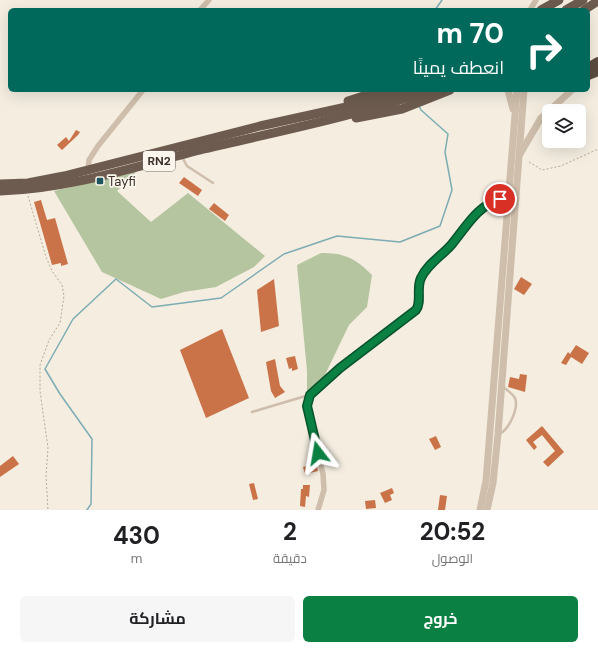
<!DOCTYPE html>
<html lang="ar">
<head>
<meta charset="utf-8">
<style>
  body { margin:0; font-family:"DM Sans",Cairo,sans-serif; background:#f6f6f6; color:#202124; direction:rtl; height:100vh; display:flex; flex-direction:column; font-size:15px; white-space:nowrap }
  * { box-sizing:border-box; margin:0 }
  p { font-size:13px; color:#757577 }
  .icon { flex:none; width:22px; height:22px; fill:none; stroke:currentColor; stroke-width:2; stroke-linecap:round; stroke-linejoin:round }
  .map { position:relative; height:510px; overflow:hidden; direction:ltr }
  .drawer { display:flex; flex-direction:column; background:#fff; flex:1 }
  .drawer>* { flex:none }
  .banner { position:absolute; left:8px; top:8px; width:582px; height:84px; border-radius:6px; box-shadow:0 4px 16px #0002; direction:rtl; background:#00695c; color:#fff; overflow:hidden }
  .controls { position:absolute; left:542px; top:104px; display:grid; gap:8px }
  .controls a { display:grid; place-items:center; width:44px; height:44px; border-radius:6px; background:#fff; box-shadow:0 4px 16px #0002; font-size:20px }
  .pin { position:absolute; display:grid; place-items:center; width:34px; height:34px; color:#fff; margin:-17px; border:2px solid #fff; border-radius:50%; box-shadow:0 1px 4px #0007 }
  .me { position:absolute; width:44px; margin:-22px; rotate:346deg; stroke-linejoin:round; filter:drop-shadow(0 0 3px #0008) }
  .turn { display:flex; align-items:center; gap:14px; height:84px; padding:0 20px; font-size:18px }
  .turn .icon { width:52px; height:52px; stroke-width:2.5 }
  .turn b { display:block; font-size:28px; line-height:34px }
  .eta { display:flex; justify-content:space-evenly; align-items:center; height:68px; text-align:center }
  .eta b { font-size:24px; font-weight:700; line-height:28px }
  .primary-button { display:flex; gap:8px; margin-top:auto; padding:8px 20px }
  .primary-button a { flex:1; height:46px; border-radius:6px; background:#0b8043; color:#fff; font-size:16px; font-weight:700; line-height:46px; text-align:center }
  .primary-button a+a { background:#f6f6f6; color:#202124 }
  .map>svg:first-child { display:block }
</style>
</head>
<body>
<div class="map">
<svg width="598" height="510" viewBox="0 0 598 510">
  <rect width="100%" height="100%" fill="#f4ede0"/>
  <!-- green -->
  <g fill="#b5c59f">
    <path d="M137,171L117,191L151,222L188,193L265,256L254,267L216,287L184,292L161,299L102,272L54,191Z"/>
    <path d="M321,253C345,253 355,258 372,275L367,307L349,325L323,379L307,392V371L297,265Z"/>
  </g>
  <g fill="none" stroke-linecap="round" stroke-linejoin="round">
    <!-- stream -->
    <g stroke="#7dacb3" stroke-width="1.5">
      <path d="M435,10L442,0"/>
      <path d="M87,510L91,504L92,439L60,394L45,369L73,319L116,279L152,307L221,298L284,254L337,236L400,242L440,226L452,190L445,152L448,134L421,110L419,106"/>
    </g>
  </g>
  <!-- building -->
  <g fill="#cb7348">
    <path d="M76,130L80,132L78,135L62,150L57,145L66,137L69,141Z"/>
    <path d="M184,177L202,190L198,196L179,183Z"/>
    <path d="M41,200L47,220L55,218L68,264L61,266V263L52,265L34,202Z"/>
    <path d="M214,203L229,215L225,221L209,209Z"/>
    <path d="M521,277L532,284L524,295L514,289Z"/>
    <path d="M274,279L279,326L261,332L257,290Z"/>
    <path d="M222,329L249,398L206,418L180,350Z"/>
    <path d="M576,345L589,353L582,364L571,357L566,365L561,363L568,352L570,354Z"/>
    <path d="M295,356L298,369L292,371V368L289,369L286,358Z"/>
    <path d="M275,359L280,386L285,392L275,398L271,391L266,362Z"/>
    <path d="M520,374L527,375L525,392L508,387L510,377L519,379Z"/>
    <path d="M542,426L564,452L548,467L543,462L555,451L542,435L533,442L537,447L534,450L526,440Z"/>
    <path d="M436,436L441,447L435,450L429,439Z"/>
    <path d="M13,456L19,464L0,477V466Z"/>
    <path d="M316,461L318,471L305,474L303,467L311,465V462Z"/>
    <path d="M254,483L258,499L253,500L249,484Z"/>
    <path d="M303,485H310L309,497L306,496L305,507L300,506L301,489H303Z"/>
    <path d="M392,488L394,493L390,495L392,500L385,503L380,493Z"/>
    <path d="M440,495L447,496L445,510H438Z"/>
    <path d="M375,500L376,508L366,509L365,501Z"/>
  </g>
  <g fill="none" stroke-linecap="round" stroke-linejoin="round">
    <!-- path -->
    <g stroke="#baa895" stroke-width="1" stroke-dasharray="2 2" stroke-linecap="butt">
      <path d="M529,162L542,170L561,166L598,149"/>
      <path d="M28,196L46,257L52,271L62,285L64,296L60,323L49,340L40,365V391L48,448L46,476L48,510"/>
    </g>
    <!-- service -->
    <g stroke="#cebeab" stroke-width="2.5">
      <path d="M182,157L187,166L213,183"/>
      <path d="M252,412L309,395"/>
      <path d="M499,434C509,430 519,408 515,398C512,393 507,390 503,387"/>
    </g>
    <!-- minor -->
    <g stroke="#cebeab" stroke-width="5.5">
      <path d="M200,10L209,0"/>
      <path d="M530,10L536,0"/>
      <path d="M88,170L89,160L98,146L143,90"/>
      <path d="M318,510L324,490L323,474L307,406L310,395L340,368L416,310L418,306L420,279L429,266L452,244L475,214L491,202L509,195"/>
    </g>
    <!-- tertiary -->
    <g stroke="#cebeab" stroke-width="7">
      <path d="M508,90L513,109"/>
      <path d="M520,154L541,118L572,90"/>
      <path d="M480,510L486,481L517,90"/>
      <path d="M487,510L493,483L498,434L524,90"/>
    </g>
    <!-- trunk -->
    <g stroke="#6c5b4e" stroke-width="9">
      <path d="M541,10L559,0"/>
      <path d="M566,10L583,0"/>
      <path d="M584,10L598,1"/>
      <path d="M348,101L382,90"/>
      <path d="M356,118L402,109L450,90"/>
      <path d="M0,184L28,183L64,176L260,126L360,104L409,90"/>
      <path d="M0,191C70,189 137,166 204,149C280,131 357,116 430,90"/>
    </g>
    <!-- motorway -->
    <g stroke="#5c4c41" stroke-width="10">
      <path d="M588,68L598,62"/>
      <path d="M588,75L598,71"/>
    </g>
  </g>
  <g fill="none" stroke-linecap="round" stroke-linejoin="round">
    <defs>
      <path id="route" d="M318,453L307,406L310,395L340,368L416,310C422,302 416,288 421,278C428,263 442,256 452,244C467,226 476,207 500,199"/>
    </defs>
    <!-- route casing -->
    <use href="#route" stroke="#07532c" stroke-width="10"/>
    <!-- route -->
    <use href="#route" stroke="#0b8043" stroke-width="7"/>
  </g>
  <!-- markers -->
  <rect fill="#1d555f" stroke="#fbf6ed" stroke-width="1.5" x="96" y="177" width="8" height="8" rx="2"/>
  <g text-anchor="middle" stroke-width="3.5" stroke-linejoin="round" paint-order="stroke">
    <!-- shield labels -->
    <rect fill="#fbf6ed" stroke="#756c64" stroke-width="1" x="143" y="151" width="32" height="20" rx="3"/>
    <g font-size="12" font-weight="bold" fill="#3b312a">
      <text x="159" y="165">RN2</text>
    </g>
    <!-- poi labels -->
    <g font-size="13" fill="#3b312a" stroke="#fbf6ed" text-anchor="start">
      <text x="108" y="186">Tayfi</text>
    </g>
  </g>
</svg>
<div class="controls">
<a><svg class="icon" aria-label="layers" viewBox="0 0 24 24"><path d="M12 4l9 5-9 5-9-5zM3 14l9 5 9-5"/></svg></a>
</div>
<div class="pin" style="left:500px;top:199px;background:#d93025"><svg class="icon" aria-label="arrive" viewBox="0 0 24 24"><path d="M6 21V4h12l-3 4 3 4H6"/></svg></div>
<svg class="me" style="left:318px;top:453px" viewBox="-20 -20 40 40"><path d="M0-17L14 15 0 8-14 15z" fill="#0b8043" stroke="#fff" stroke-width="4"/></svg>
<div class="banner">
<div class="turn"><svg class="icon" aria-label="right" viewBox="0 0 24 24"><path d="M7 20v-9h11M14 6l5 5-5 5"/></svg><div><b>70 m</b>انعطف يمينًا</div></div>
</div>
</div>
<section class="drawer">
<div class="eta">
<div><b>20:52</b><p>الوصول</p></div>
<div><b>2</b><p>دقيقة</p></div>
<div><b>430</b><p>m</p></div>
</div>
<div class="primary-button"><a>خروج</a><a>مشاركة</a></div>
</section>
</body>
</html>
